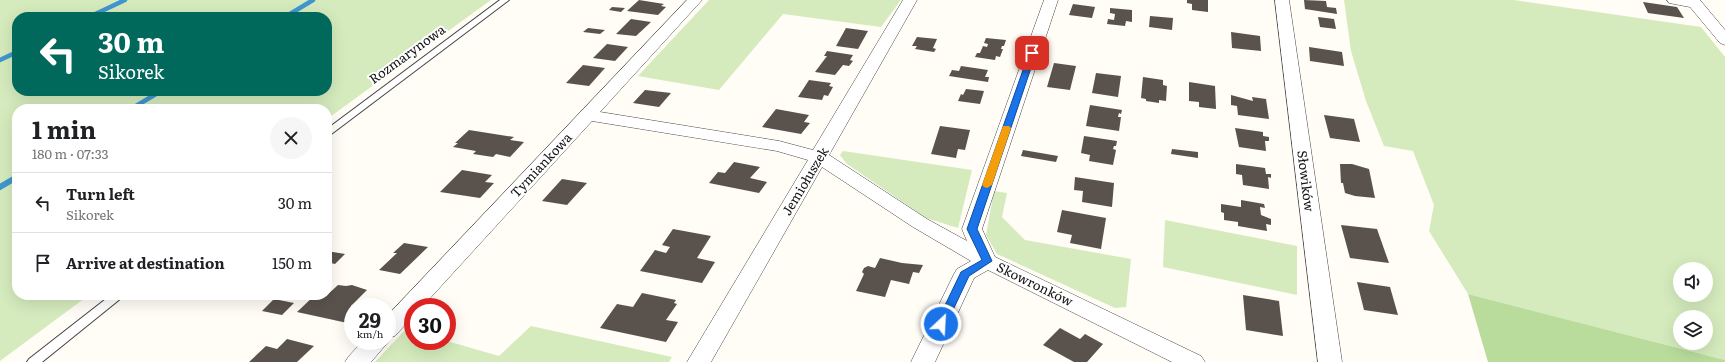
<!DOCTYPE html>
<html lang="en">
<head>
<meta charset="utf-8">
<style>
  body { margin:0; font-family:Literata,serif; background:#f6f6f6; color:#202124; height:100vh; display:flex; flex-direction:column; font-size:15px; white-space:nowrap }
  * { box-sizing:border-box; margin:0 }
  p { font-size:13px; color:#757577 }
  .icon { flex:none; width:22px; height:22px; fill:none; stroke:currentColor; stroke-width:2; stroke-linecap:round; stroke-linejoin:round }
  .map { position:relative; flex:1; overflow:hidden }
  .panel { position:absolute; left:12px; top:104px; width:320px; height:196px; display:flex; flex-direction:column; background:#fff; border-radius:16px; box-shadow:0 4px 16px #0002 }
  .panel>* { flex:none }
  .top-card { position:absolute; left:12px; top:12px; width:320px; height:84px; border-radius:16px; box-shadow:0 4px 16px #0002; background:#00695c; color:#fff; overflow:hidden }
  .controls { position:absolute; left:1673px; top:262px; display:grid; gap:8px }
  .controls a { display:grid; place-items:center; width:40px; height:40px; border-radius:50%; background:#fff; box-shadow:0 4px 16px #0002; font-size:20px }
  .speed { position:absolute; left:344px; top:298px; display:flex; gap:8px; font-size:20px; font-weight:700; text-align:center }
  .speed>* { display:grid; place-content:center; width:52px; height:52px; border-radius:50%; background:#fff; box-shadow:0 4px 16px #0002; line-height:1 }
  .speed small { font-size:10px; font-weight:400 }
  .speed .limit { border:6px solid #d22; background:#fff; color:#111 }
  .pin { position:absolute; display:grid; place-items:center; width:34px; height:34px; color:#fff; margin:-17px; border-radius:8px; box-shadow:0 2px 6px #0006 }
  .me { position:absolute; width:44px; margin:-22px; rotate:25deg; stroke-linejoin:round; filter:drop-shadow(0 0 3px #0008) }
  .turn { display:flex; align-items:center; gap:14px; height:84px; padding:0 20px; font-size:18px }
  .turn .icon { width:52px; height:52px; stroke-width:2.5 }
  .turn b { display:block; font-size:28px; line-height:34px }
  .round { display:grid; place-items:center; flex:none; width:42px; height:42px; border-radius:21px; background:#f6f6f6 }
  .headline { display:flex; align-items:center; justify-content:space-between; height:68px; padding:0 20px }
  h1 { font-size:24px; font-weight:700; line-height:30px }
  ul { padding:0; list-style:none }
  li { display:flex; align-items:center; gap:12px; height:60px; padding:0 20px; border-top:1px solid #e0e0e0 }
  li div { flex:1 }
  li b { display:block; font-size:15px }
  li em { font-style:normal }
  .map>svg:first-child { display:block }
</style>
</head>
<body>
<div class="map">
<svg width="1725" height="362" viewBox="0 0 1725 362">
  <rect width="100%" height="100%" fill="#fffdf5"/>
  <!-- green -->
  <g fill="#d5ebbd" fill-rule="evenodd">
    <path d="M0,0H491L327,119V109H17V295H89L0,361ZM17,17H327V91H17Z"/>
    <path d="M709,0H901L881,27L783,14L719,90L638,76Z"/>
    <path d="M1344,0H1514L1701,27L1725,57V360L1468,294L1429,231L1434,205L1413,151L1384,146L1366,101L1351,51ZM1680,269H1706V295H1680ZM1680,317H1706V343H1680Z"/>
    <path d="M843,151L972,170L958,228L926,218L847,164L840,155Z"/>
    <path d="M994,191L1007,193L1002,217L1025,240L1131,259L1126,307L1115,308L997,254L986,235Z"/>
    <path d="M1165,220L1297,246V295L1163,267Z"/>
    <path d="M531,326L672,357L669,362H375L406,329L413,331V341H447L499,356Z"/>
  </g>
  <!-- forest -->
  <path fill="#b9dc9c" d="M1468,294L1725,360V362H1488Z"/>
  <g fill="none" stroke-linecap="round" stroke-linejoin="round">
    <!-- stream-far1 -->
    <g stroke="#3f96cf" stroke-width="4.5">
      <path d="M89,17L125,0"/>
      <path d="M285,17L313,0"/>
      <path d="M0,60L17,52"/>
      <path d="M131,109L161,91"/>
    </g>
    <!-- stream -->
    <path stroke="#3f96cf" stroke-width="6" d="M0,187L17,177"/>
  </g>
  <!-- building -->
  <g fill="#5a524d">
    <path d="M639,0L664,4L661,6L666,7L658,15L627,11Z"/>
    <path d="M1187,0H1208V12L1192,10V4L1187,3Z"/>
    <path d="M1304,0L1326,1L1327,7L1336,8L1337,14L1305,9Z"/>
    <path d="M1643,2L1677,7L1684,18L1648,13Z"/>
    <path d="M1073,4L1095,7L1092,18L1069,15Z"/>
    <path d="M612,7L625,8L621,12L609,10Z"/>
    <path d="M1110,8L1132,10V22L1126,21L1125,26L1107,24L1108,19L1114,20L1115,14L1110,13Z"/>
    <path d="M1150,16L1173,18L1172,30L1149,27Z"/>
    <path d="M1318,17L1334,19L1336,29L1320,27Z"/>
    <path d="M631,19L651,22L636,36L616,34Z"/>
    <path d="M588,28L605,30L600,34L583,32Z"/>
    <path d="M846,28L868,31L858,49L836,46Z"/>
    <path d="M1231,32L1260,36L1261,51L1232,48Z"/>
    <path d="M917,37L937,39L933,48L936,49L934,52L915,49L917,46H912Z"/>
    <path d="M986,38L1006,40L1004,46H1002L1001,49H1003L1000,57L996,56L995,60L975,57L977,53H980L983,46L987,47L988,44L984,43Z"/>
    <path d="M607,44L628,47L615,61L593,58Z"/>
    <path d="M1309,47L1342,52L1344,66L1310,61Z"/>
    <path d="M827,51L853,55L850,60L853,61L849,66L843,65L835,75L815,72L827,56H824Z"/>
    <path d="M1054,63L1076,66L1070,90L1047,87Z"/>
    <path d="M583,65L605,68L589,86L566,83Z"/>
    <path d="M961,66L988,70L985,77H989L988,82L949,76L952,70L959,71Z"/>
    <path d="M1096,73L1121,76L1118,97L1092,93Z"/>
    <path d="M1143,77L1163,80V85L1167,86L1166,101L1159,100V103L1146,101V99L1141,98Z"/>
    <path d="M809,80L831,83L829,86L833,87L828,96L824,95L822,100L798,97Z"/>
    <path d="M1189,82L1215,86L1216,109L1199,107V102L1189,101Z"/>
    <path d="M966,89L984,91L980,104L958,101L961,94L963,95Z"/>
    <path d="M645,90L671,93L659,107L633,103Z"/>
    <path d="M1231,95L1253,101L1252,97L1266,99L1269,119L1238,115L1237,106L1231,105Z"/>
    <path d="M1090,105L1122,110L1121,114L1119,113L1118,117H1121L1119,131L1086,126Z"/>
    <path d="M776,109L809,115L804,122L810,123L801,134L762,127Z"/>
    <path d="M1324,115L1354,119L1360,142L1330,138Z"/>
    <path d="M940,126L970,130L965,150L958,149L956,158L931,154Z"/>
    <path d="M1235,128L1263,132V136L1269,137V141H1265L1266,151L1239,147Z"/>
    <path d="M469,130L514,137L510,140L524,142L510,157L496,154L493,157L473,154L476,151L453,147L458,143H455Z"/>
    <path d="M1084,136L1117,141L1116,146H1114L1113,149L1116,150L1113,165L1089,161L1090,155L1081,153Z"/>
    <path d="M1172,149L1198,152V158L1171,154Z"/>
    <path d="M1023,150L1058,156L1056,162L1021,156Z"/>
    <path d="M734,162L760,167L750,178L767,182L759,193L709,183L718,172L725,173Z"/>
    <path d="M1236,164L1265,168L1266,174H1271V178L1268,177L1269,189L1243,185L1242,175L1236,174Z"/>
    <path d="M1340,164H1352L1369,169L1375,198L1355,196L1345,193L1343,183H1341Z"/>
    <path d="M462,170L492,175L485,182L494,183L480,198L440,192Z"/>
    <path d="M1075,177L1114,183L1112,207L1082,202L1083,191L1074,190Z"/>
    <path d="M562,179L587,183L567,205L542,201Z"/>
    <path d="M1241,200L1264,204L1265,208L1260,207L1261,215L1271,219V225L1266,224L1267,231L1238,226V222L1224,220V213L1221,212V204L1241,207Z"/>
    <path d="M1062,210L1106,218L1101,249L1070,243L1072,235L1057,232Z"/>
    <path d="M1341,225L1377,229L1389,263L1350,258Z"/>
    <path d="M673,229L711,236L697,258L715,262L702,283L640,271L655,250L666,253L670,247L662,245Z"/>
    <path d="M404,243L428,247L400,274L379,270L397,253H393Z"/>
    <path d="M327,251L345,254L335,264L327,262Z"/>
    <path d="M880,258L902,263L923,265L919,273L913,272L909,284L891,280L885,297L856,291L864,274L862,272L864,268L868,266L875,268Z"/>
    <path d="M1357,282L1390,287L1398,315L1364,310Z"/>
    <path d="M338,285L346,286L352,285L367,290L351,306H353L352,324L297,312L315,295L326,296Z"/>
    <path d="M642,293L676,300L674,303L677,304L666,320L678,322L666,342L600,328L617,304L633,307Z"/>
    <path d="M1243,295L1279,301L1283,336L1246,330Z"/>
    <path d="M274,299L294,303L282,315L262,311Z"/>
    <path d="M1060,328L1080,339L1085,334L1103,344L1087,362H1074L1043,345Z"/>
    <path d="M287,339L314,346L297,362H249L266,346L277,349Z"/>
  </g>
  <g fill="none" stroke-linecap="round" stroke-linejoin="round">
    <defs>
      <g id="lane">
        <path d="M500,0H509L330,135L327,136V129Z"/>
        <path d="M111,295H125L42,362H27L29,359Z"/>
      </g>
      <g id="street">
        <path d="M687,0H702L600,112L779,141L813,150L903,0H917L829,155L927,219L967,241L962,229L1044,0H1058L982,229L995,257L1201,356L1205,362H1172L988,270L974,278L935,362H911L954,274L957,269L971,261L913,227L822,167L711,362H687L808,160L777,151L592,121L422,307H413V316L395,336L387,338L389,341L371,362H345L349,356L363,341H387V316Z"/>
        <path d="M1275,0H1289L1342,362H1318Z"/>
        <path d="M1667,0H1700L1725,30V45L1720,43L1690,7L1669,3Z"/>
      </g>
    </defs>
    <!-- lane casing -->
    <use href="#lane" stroke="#444" stroke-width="2"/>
    <!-- street casing -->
    <use href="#street" stroke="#444" stroke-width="1"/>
    <!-- lane -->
    <use href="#lane" fill="#fff" fill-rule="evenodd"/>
    <!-- street -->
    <use href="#street" fill="#fff" fill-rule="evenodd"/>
  </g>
  <!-- route -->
  <path fill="#1a73e8" stroke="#114b97" d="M1032,51L1036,53L977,229L992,261L969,276L945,327H937L936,324L961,272L982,260L967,229L1029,53Z"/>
  <!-- slow -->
  <path fill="#f59e0b" d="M1003,126H1009L1011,128L992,185L987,188L984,187L982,185Z"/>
  <g text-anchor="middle" stroke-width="4" stroke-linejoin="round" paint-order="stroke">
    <!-- street labels -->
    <g font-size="13" fill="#111" stroke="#fff">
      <text transform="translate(407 54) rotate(-36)" y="5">Rozmarynowa</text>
      <text transform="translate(541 165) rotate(-47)" y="5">Tymiankowa</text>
      <text transform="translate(805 181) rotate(-59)" y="5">Jemiołuszek</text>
      <text transform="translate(1306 181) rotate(83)" y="5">Słowików</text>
      <text transform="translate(1035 284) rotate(26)" y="5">Skowronków</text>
    </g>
  </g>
</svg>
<div class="controls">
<a><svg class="icon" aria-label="sound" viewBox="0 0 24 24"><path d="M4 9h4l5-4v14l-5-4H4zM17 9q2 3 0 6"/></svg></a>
<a><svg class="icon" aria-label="layers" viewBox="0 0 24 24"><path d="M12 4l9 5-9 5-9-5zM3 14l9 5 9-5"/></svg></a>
</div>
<div class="speed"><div>29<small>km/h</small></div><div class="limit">30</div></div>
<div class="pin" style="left:1032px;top:53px;background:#d93025"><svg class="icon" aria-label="arrive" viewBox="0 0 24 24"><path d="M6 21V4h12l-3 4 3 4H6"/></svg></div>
<svg class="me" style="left:941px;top:324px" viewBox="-20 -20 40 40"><circle r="17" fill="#1a73e8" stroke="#fff" stroke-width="3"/><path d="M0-11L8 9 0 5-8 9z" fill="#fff"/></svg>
<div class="top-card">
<div class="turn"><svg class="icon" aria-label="left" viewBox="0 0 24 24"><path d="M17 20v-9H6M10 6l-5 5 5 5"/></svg><div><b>30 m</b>Sikorek</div></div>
</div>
<section class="panel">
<div class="headline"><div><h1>1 min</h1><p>180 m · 07:33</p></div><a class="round"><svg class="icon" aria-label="close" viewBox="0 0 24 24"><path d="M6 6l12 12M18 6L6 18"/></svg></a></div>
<ul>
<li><svg class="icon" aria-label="left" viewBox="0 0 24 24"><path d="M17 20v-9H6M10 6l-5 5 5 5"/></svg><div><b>Turn left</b><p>Sikorek</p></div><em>30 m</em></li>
<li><svg class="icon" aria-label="arrive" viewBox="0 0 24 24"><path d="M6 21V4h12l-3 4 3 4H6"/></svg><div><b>Arrive at destination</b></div><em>150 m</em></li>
</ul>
</section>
</div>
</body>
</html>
